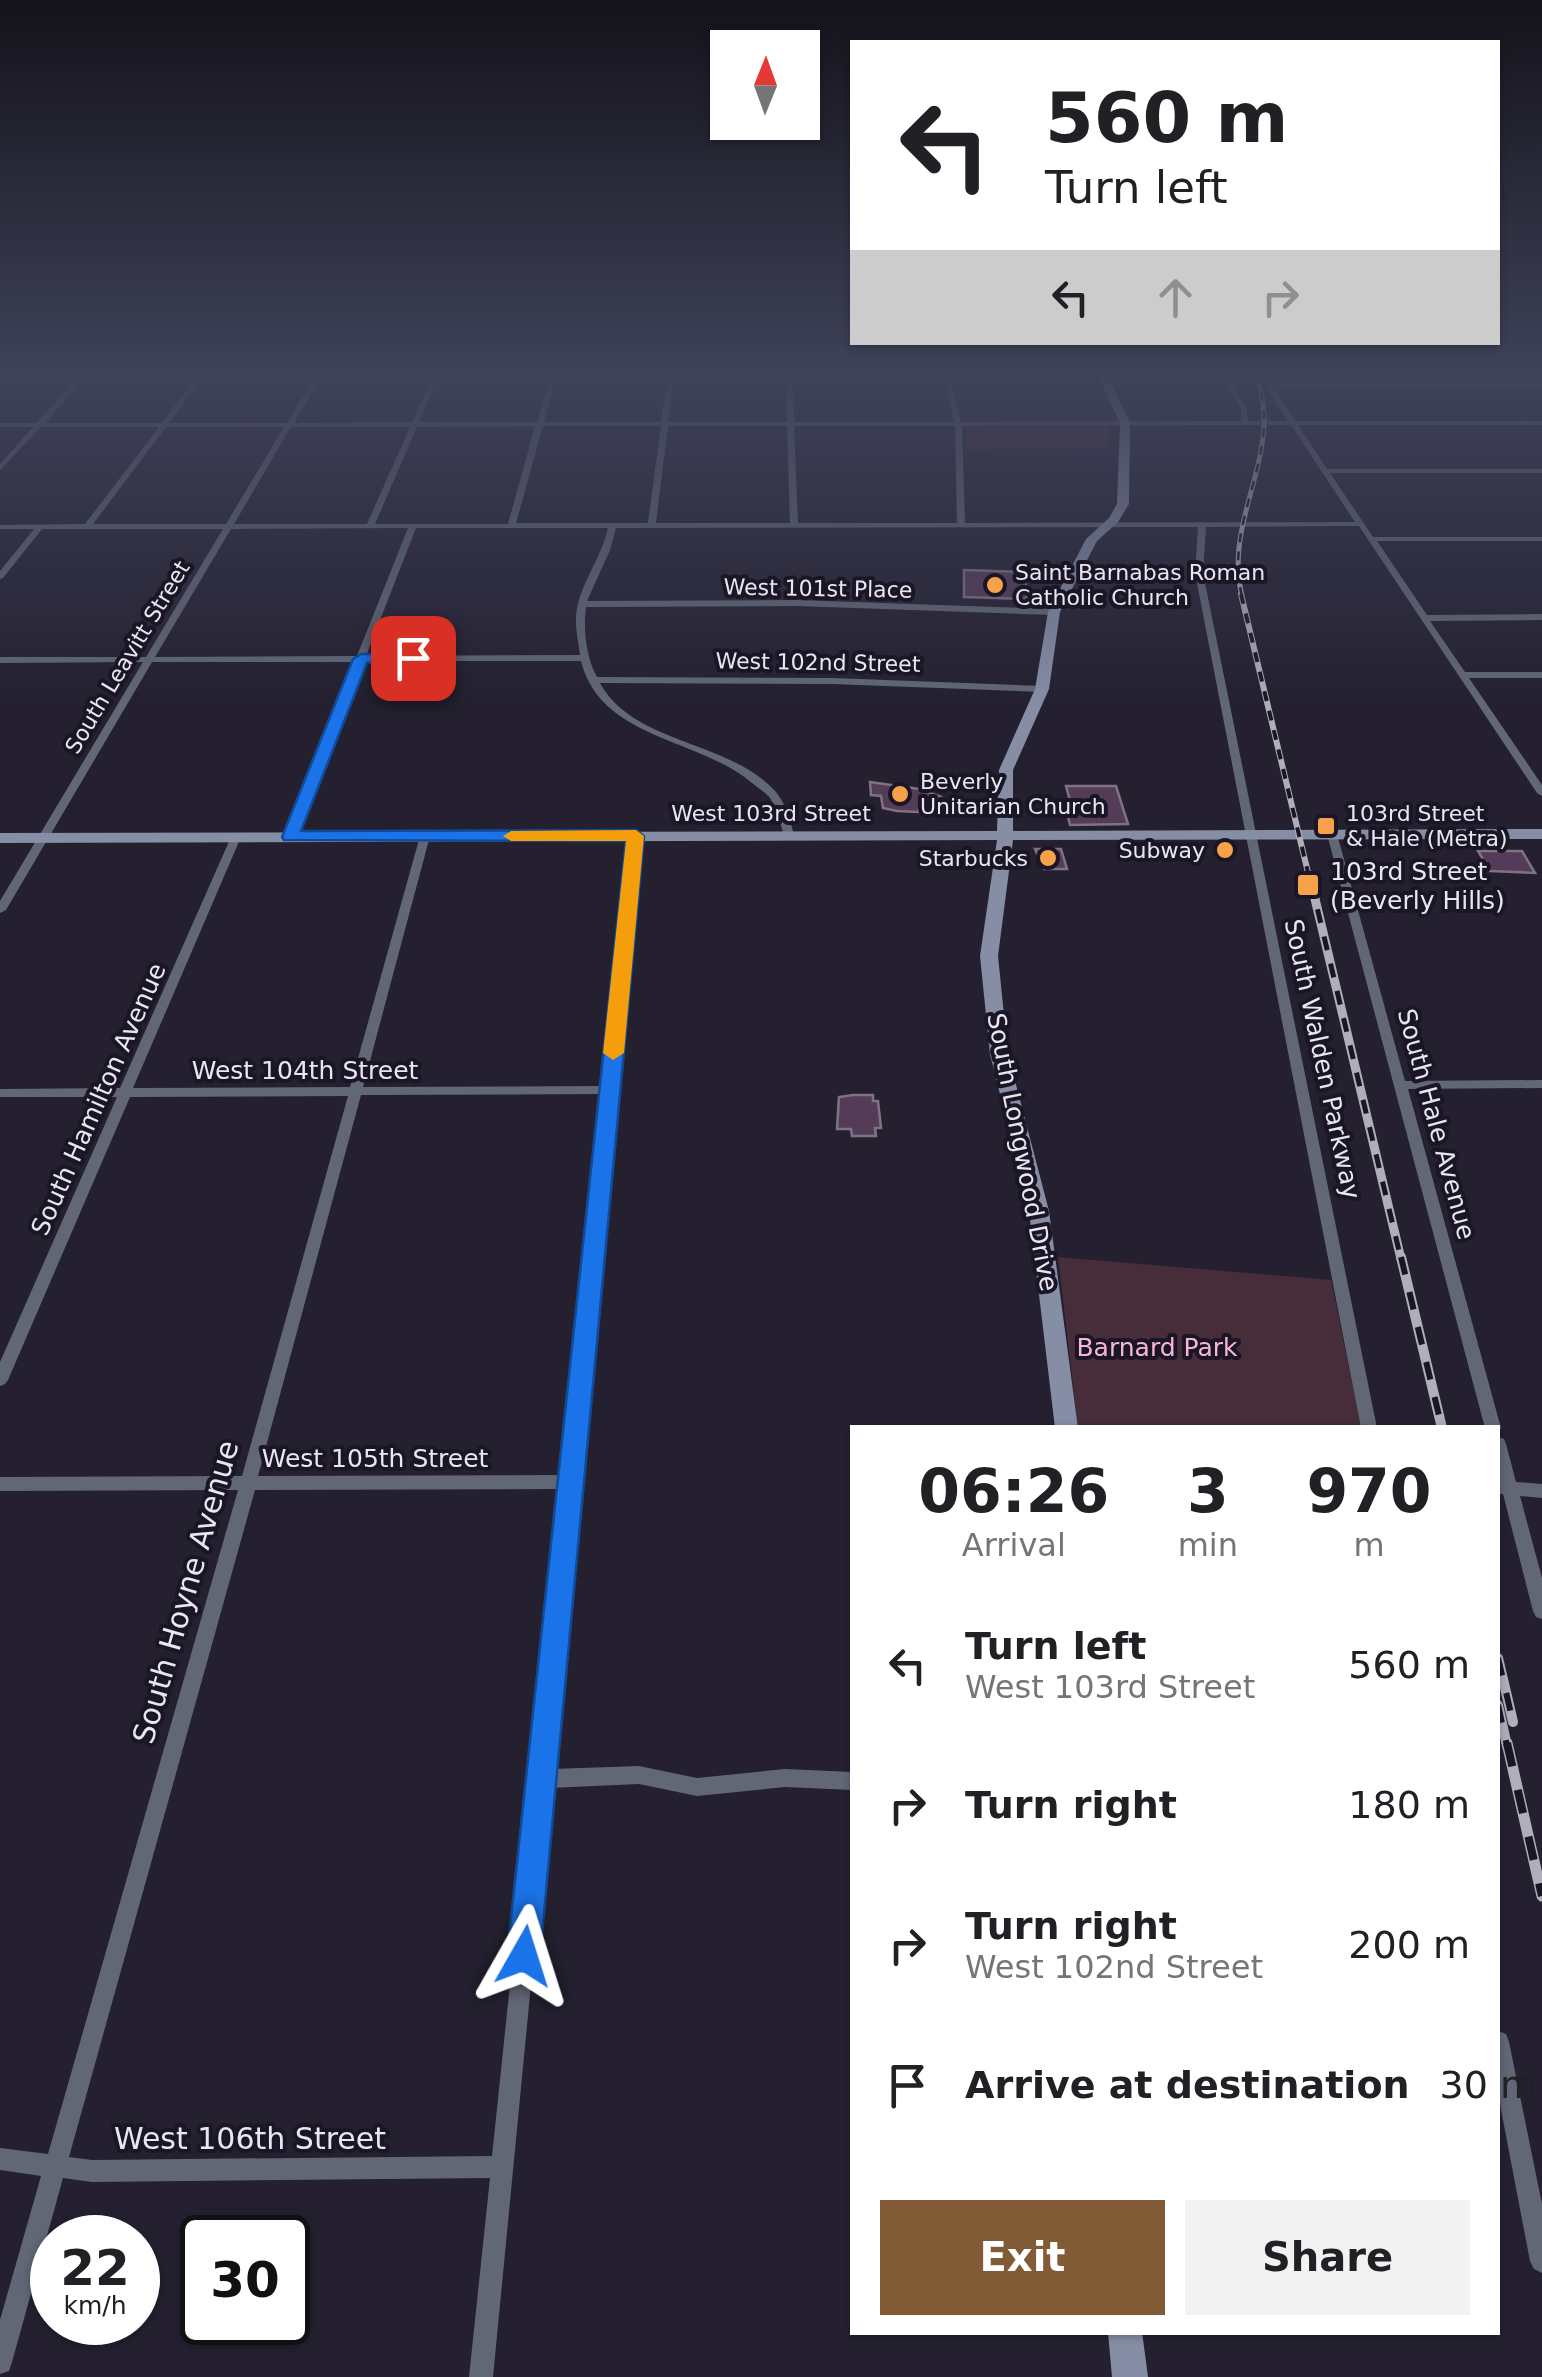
<!DOCTYPE html>
<html lang="en">
<head>
<meta charset="utf-8">
<style>
  body { margin:0; font-family:"DejaVu Sans",sans-serif; background:#f2f2f2; color:#202124; height:100vh; display:flex; flex-direction:column; font-size:38px; white-space:nowrap }
  * { box-sizing:border-box; margin:0 }
  p { font-size:32px; color:#757577 }
  .icon { flex:none; width:55px; height:55px; fill:none; stroke:currentColor; stroke-width:2; stroke-linecap:round; stroke-linejoin:round }
  .map { position:relative; flex:1; overflow:hidden }
  .sheet { position:absolute; left:850px; top:1425px; width:650px; height:910px; display:flex; flex-direction:column; background:#fff; border-radius:0px; box-shadow:0 2px 8px #0004 }
  .sheet>* { flex:none }
  .banner { position:absolute; left:850px; top:40px; width:650px; height:305px; border-radius:0px; box-shadow:0 2px 8px #0004; background:#fff; color:#202124; overflow:hidden }
  .needle { width:65px; rotate:1deg }
  .controls { position:absolute; left:710px; top:30px; display:grid; gap:20px }
  .controls a { display:grid; place-items:center; width:110px; height:110px; border-radius:0px; background:#fff; box-shadow:0 2px 8px #0004; font-size:50px }
  .speed { position:absolute; left:30px; top:2215px; display:flex; gap:20px; font-size:50px; font-weight:700; text-align:center }
  .speed>* { display:grid; place-content:center; width:130px; height:130px; border-radius:50%; background:#fff; box-shadow:0 2px 8px #0004; line-height:1 }
  .speed small { font-size:25px; font-weight:400 }
  .speed .limit { border:5px solid #111; border-radius:15px; background:#fff; color:#111 }
  .pin { position:absolute; display:grid; place-items:center; width:85px; height:85px; color:#fff; margin:-42px; border-radius:20px; box-shadow:0 5px 15px #0006 }
  .me { position:absolute; width:110px; margin:-55px; rotate:6deg; stroke-linejoin:round; filter:drop-shadow(0 0 8px #0008) }
  .turn { display:flex; align-items:center; gap:35px; height:210px; padding:0 30px; font-size:45px }
  .turn .icon { width:130px; height:130px; stroke-width:2.5 }
  .turn b { display:block; font-size:70px; line-height:85px }
  .lanes { display:flex; align-items:center; height:95px; padding:0 30px; background:#0003; justify-content:center; gap:50px; direction:ltr }
  .lanes .off { opacity:.35 }
  .eta { display:flex; justify-content:space-evenly; align-items:center; height:170px; text-align:center }
  .eta b { font-size:60px; font-weight:600; line-height:70px }
  .cta { display:flex; gap:20px; margin-top:auto; padding:20px 30px }
  .cta a { flex:1; height:115px; border-radius:0px; background:#815b35; color:#fff; font-size:40px; font-weight:600; line-height:115px; text-align:center }
  .cta a+a { background:#f2f2f2; color:#202124 }
  ul { padding:0; list-style:none }
  li { display:flex; align-items:center; gap:30px; height:140px; padding:0 30px }
  li div { flex:1 }
  li b { display:block; font-size:38px }
  li em { font-style:normal }
  .map>svg:first-child { display:block }
</style>
</head>
<body>
<div class="map">
<svg width="1542" height="2377" viewBox="0 0 1542 2377">
  <rect width="100%" height="100%" fill="#242030"/>
  <!-- green -->
  <g fill="#472c3a">
    <path d="M967,427H1108L1109,448L967,449Z"/>
    <path d="M1058,1257L1331,1280L1361,1427H1078Z"/>
  </g>
  <!-- building -->
  <g fill="#543c58" stroke="#807282" stroke-width="2.5">
    <path d="M964,570L1025,572L1027,599L964,597Z"/>
    <path d="M870,782L919,789L939,796L921,801L918,812L897,811L883,808L881,796L871,795Z"/>
    <path d="M1066,786H1116L1128,824L1070,825L1066,808H1072Z"/>
    <path d="M1035,849H1061L1067,869H1044Z"/>
    <path d="M1478,851H1522L1535,873L1490,871Z"/>
    <path d="M853,1095H873V1101H878L881,1128H875L876,1136H852L851,1129H837L839,1097Z"/>
  </g>
  <g fill="none" stroke-linecap="round" stroke-linejoin="round">
    <!-- street -->
    <g fill="#626776" fill-rule="evenodd">
      <path d="M82,373H89L45,423H162L199,373H206L169,423H287L317,373H323L294,423L412,422L434,373H440L419,422H537L551,373H557L544,422H661L668,373H674L668,422H787L786,373H792L794,422H954L943,373H949L961,422L1241,421V408L1219,373H1225L1247,408L1248,421H1288L1271,395L1260,373H1266L1272,384H1542V388H1274L1295,421H1542V425H1298L1327,469H1542V473H1330L1373,537H1542V541H1377L1427,615L1542,614V620L1430,621L1465,672H1542V678H1469L1542,785V796L1537,793L1359,526L1206,527L1203,573L1377,1428H1361L1195,573L1198,527L616,528L610,550L587,601L797,600L1054,609L1058,612L1054,615L797,606L586,607C583,629 586,657 597,677L833,678L1042,686L1047,689L1042,692L833,684L600,683C634,745 730,740 776,792C786,804 790,820 794,835L789,838L784,835C780,823 777,809 770,798C765,792 758,788 752,783C698,737 601,740 581,661H364L295,837L294,839H286L285,837L355,662H152L6,910L0,913V901L143,662L0,663V657H146L223,529H42L3,578L0,579V571L34,529H0V525L85,524L159,427H41L0,470V464L33,427H0V423H37ZM1291,425L1355,522L965,523L962,426ZM535,426L508,524H375L417,427ZM543,426H661L648,523H516ZM668,426H787L790,523H656ZM794,426H955L957,523H798ZM166,427H284L226,524H93ZM291,427H410L367,524H234ZM408,528L357,656L155,657L231,529ZM416,528H608C602,556 582,582 577,608C574,624 578,639 580,655L366,656Z"/>
      <path d="M1332,831L1337,834L1405,1081L1542,1080V1088L1408,1089L1501,1428L1498,1433V1428H1485L1327,834Z"/>
      <path d="M425,833L430,836L363,1087L604,1086L631,836L636,833L641,836L552,1769L639,1766L697,1778L785,1769L852,1772V1790L785,1787L697,1796L639,1784L550,1788L493,2377H469L490,2178L92,2182L63,2178L12,2362L9,2371L0,2374V2320L41,2176L0,2170V2148L48,2154L238,1490L0,1491V1477L242,1476L348,1096L130,1097L8,1380L5,1384L0,1386V1362L117,1097H0V1089L120,1088L231,837L236,834L241,837L133,1088L350,1087L420,836ZM604,1094L564,1475L258,1476L361,1095ZM562,1489L492,2156L92,2160L69,2157L255,1490Z"/>
      <path d="M1498,1437L1504,1439L1506,1444L1516,1482L1542,1484V1498L1520,1496L1542,1578V1619L1536,1617L1533,1611L1503,1494H1498V1480H1499Z"/>
      <path d="M1498,2031L1506,2034L1509,2042L1542,2204V2273L1534,2269L1530,2261L1498,2094Z"/>
    </g>
    <!-- secondary -->
    <g fill="#868ea6" fill-rule="evenodd">
      <path d="M1096,373H1106L1130,423L1129,504L1118,522L1097,541L1060,612L1049,689L1013,770V831L1542,829V839L1013,840L998,956L1008,1054L1049,1211L1078,1428H1055L1029,1211L990,1054L980,956L997,840L0,843V833L997,831L999,770L1035,689L1048,612L1086,539L1109,518L1117,504L1120,423Z"/>
      <path d="M1108,2332H1142L1148,2377H1112Z"/>
    </g>
    <defs>
      <path id="rail-far4" d="M1242,596C1227,536 1260,486 1264,427C1265,408 1261,391 1257,373"/>
      <path id="rail-far3" d="M1241,594L1311,885"/>
      <path id="rail-far2" d="M1311,882L1401,1259"/>
      <g id="rail-far1">
        <path d="M1401,1257L1442,1428"/>
        <path d="M1498,1658L1513,1722"/>
        <path d="M1498,1705L1507,1746"/>
      </g>
      <path id="rail" d="M1507,1743L1542,1896"/>
    </defs>
    <!-- rail-far4 casing -->
    <use href="#rail-far4" stroke="#b1aebb" stroke-width="5"/>
    <!-- rail-far3 casing -->
    <use href="#rail-far3" stroke="#b1aebb" stroke-width="6"/>
    <!-- rail-far2 casing -->
    <use href="#rail-far2" stroke="#b1aebb" stroke-width="9"/>
    <!-- rail-far1 casing -->
    <use href="#rail-far1" stroke="#b1aebb" stroke-width="10"/>
    <!-- rail casing -->
    <use href="#rail" stroke="#b1aebb" stroke-width="11"/>
    <!-- rail-far4 -->
    <use href="#rail-far4" stroke="#1b1626" stroke-width="2.5" stroke-dasharray="9" stroke-linecap="butt"/>
    <!-- rail-far3 -->
    <use href="#rail-far3" stroke="#1b1626" stroke-width="4" stroke-dasharray="10" stroke-linecap="butt"/>
    <!-- rail-far2 -->
    <use href="#rail-far2" stroke="#1b1626" stroke-width="5" stroke-dasharray="14" stroke-linecap="butt"/>
    <!-- rail-far1 -->
    <use href="#rail-far1" stroke="#1b1626" stroke-width="6" stroke-dasharray="18" stroke-linecap="butt"/>
    <!-- rail -->
    <use href="#rail" stroke="#1b1626" stroke-width="8" stroke-dasharray="24" stroke-linecap="butt"/>
  </g>
  <!-- sky -->
  <linearGradient id="sky" x2="0" y2="1"><stop stop-color="#14121a"/><stop offset="0.53" stop-color="#3f4259"/><stop offset="1" stop-color="#3f4259" stop-opacity="0"/></linearGradient>
  <rect width="1542" height="706" fill="url(#sky)"/>
  <!-- route -->
  <path fill="#1a73e8" stroke="#114b97" stroke-width="2.5" d="M413,654L421,658L418,662L367,663L301,831L636,830L644,836L540,1956L536,1968L524,1973L511,1968L507,1956L626,841L284,840L282,837L353,659L361,654Z"/>
  <!-- slow -->
  <path fill="#f59e0b" d="M636,830L644,836L624,1053L613,1060L603,1053L626,841H511L503,836L511,831Z"/>
  <!-- markers -->
  <g fill="#f7a149" stroke="#1b1626" stroke-width="4">
    <circle cx="995" cy="585" r="10"/>
    <circle cx="900" cy="794" r="10"/>
    <rect x="1316" y="816" width="20" height="20" rx="5"/>
    <circle cx="1225" cy="850" r="10"/>
    <circle cx="1048" cy="858" r="10"/>
    <rect x="1296" y="873" width="24" height="24" rx="5"/>
  </g>
  <g text-anchor="middle" stroke-width="8" stroke-linejoin="round" paint-order="stroke">
    <!-- far-poi labels -->
    <g font-size="22" fill="#e8e6f1" stroke="#1b1626" text-anchor="start">
      <text x="1015" y="580">Saint Barnabas Roman<tspan x="1015" dy="25">Catholic Church</tspan></text>
      <text x="920" y="789">Beverly<tspan x="920" dy="25">Unitarian Church</tspan></text>
      <text x="1346" y="821">103rd Street<tspan x="1346" dy="25">&amp; Hale (Metra)</tspan></text>
      <text x="1205" y="858" text-anchor="end">Subway</text>
      <text x="1028" y="866" text-anchor="end">Starbucks</text>
    </g>
    <!-- far-street labels -->
    <g font-size="22" fill="#e8e6f1" stroke="#1b1626">
      <text transform="translate(818 588) rotate(1)" y="8">West 101st Place</text>
      <text transform="translate(127 657) rotate(-59)" y="8">South Leavitt Street</text>
      <text transform="translate(818 662) rotate(1)" y="8">West 102nd Street</text>
      <text x="771" y="821">West 103rd Street</text>
    </g>
    <!-- poi labels -->
    <g font-size="25" fill="#e8e6f1" stroke="#1b1626" text-anchor="start">
      <text x="1330" y="880">103rd Street<tspan x="1330" dy="29">(Beverly Hills)</tspan></text>
    </g>
    <!-- street labels -->
    <g font-size="25" fill="#e8e6f1" stroke="#1b1626">
      <text transform="translate(1323 1059) rotate(78)" y="9">South Walden Parkway</text>
      <text x="305" y="1079">West 104th Street</text>
      <text transform="translate(98 1099) rotate(-66)" y="9">South Hamilton Avenue</text>
      <text transform="translate(1437 1124) rotate(75)" y="9">South Hale Avenue</text>
      <text transform="translate(1023 1152) rotate(79)" y="9">South Longwood Drive</text>
      <text x="375" y="1467">West 105th Street</text>
    </g>
    <!-- park labels -->
    <g font-size="25" fill="#f7b6d7" stroke="#1b1626">
      <text x="1157" y="1356">Barnard Park</text>
    </g>
    <!-- near-street labels -->
    <g font-size="30" fill="#e8e6f1" stroke="#1b1626">
      <text transform="translate(186 1592) rotate(-74)" y="10">South Hoyne Avenue</text>
      <text x="250" y="2149">West 106th Street</text>
    </g>
  </g>
</svg>
<div class="controls">
<a><svg class="needle" viewBox="-14 -14 28 28"><path d="M0-13l5 13h-10z" fill="#e53935"/><path d="M0 13l5-13h-10z" fill="#757577"/></svg></a>
</div>
<div class="speed"><div>22<small>km/h</small></div><div class="limit">30</div></div>
<div class="pin" style="left:413px;top:658px;background:#d93025"><svg class="icon" aria-label="arrive" viewBox="0 0 24 24"><path d="M6 21V4h12l-3 4 3 4H6"/></svg></div>
<svg class="me" style="left:524px;top:1956px" viewBox="-20 -20 40 40"><path d="M0-17L14 15 0 8-14 15z" fill="#1a73e8" stroke="#fff" stroke-width="4"/></svg>
<div class="banner">
<div class="turn"><svg class="icon" aria-label="left" viewBox="0 0 24 24"><path d="M17 20v-9H6M10 6l-5 5 5 5"/></svg><div><b>560 m</b>Turn left</div></div>
<div class="lanes"><svg class="icon" aria-label="left" viewBox="0 0 24 24"><path d="M17 20v-9H6M10 6l-5 5 5 5"/></svg><svg class="icon off" aria-label="ahead" viewBox="0 0 24 24"><path d="M12 20V5M6 11l6-6 6 6"/></svg><svg class="icon off" aria-label="right" viewBox="0 0 24 24"><path d="M7 20v-9h11M14 6l5 5-5 5"/></svg></div>
</div>
<section class="sheet">
<div class="eta">
<div><b>06:26</b><p>Arrival</p></div>
<div><b>3</b><p>min</p></div>
<div><b>970</b><p>m</p></div>
</div>
<ul>
<li><svg class="icon" aria-label="left" viewBox="0 0 24 24"><path d="M17 20v-9H6M10 6l-5 5 5 5"/></svg><div><b>Turn left</b><p>West 103rd Street</p></div><em>560 m</em></li>
<li><svg class="icon" aria-label="right" viewBox="0 0 24 24"><path d="M7 20v-9h11M14 6l5 5-5 5"/></svg><div><b>Turn right</b></div><em>180 m</em></li>
<li><svg class="icon" aria-label="right" viewBox="0 0 24 24"><path d="M7 20v-9h11M14 6l5 5-5 5"/></svg><div><b>Turn right</b><p>West 102nd Street</p></div><em>200 m</em></li>
<li><svg class="icon" aria-label="arrive" viewBox="0 0 24 24"><path d="M6 21V4h12l-3 4 3 4H6"/></svg><div><b>Arrive at destination</b></div><em>30 m</em></li>
</ul>
<div class="cta"><a>Exit</a><a>Share</a></div>
</section>
</div>
</body>
</html>
